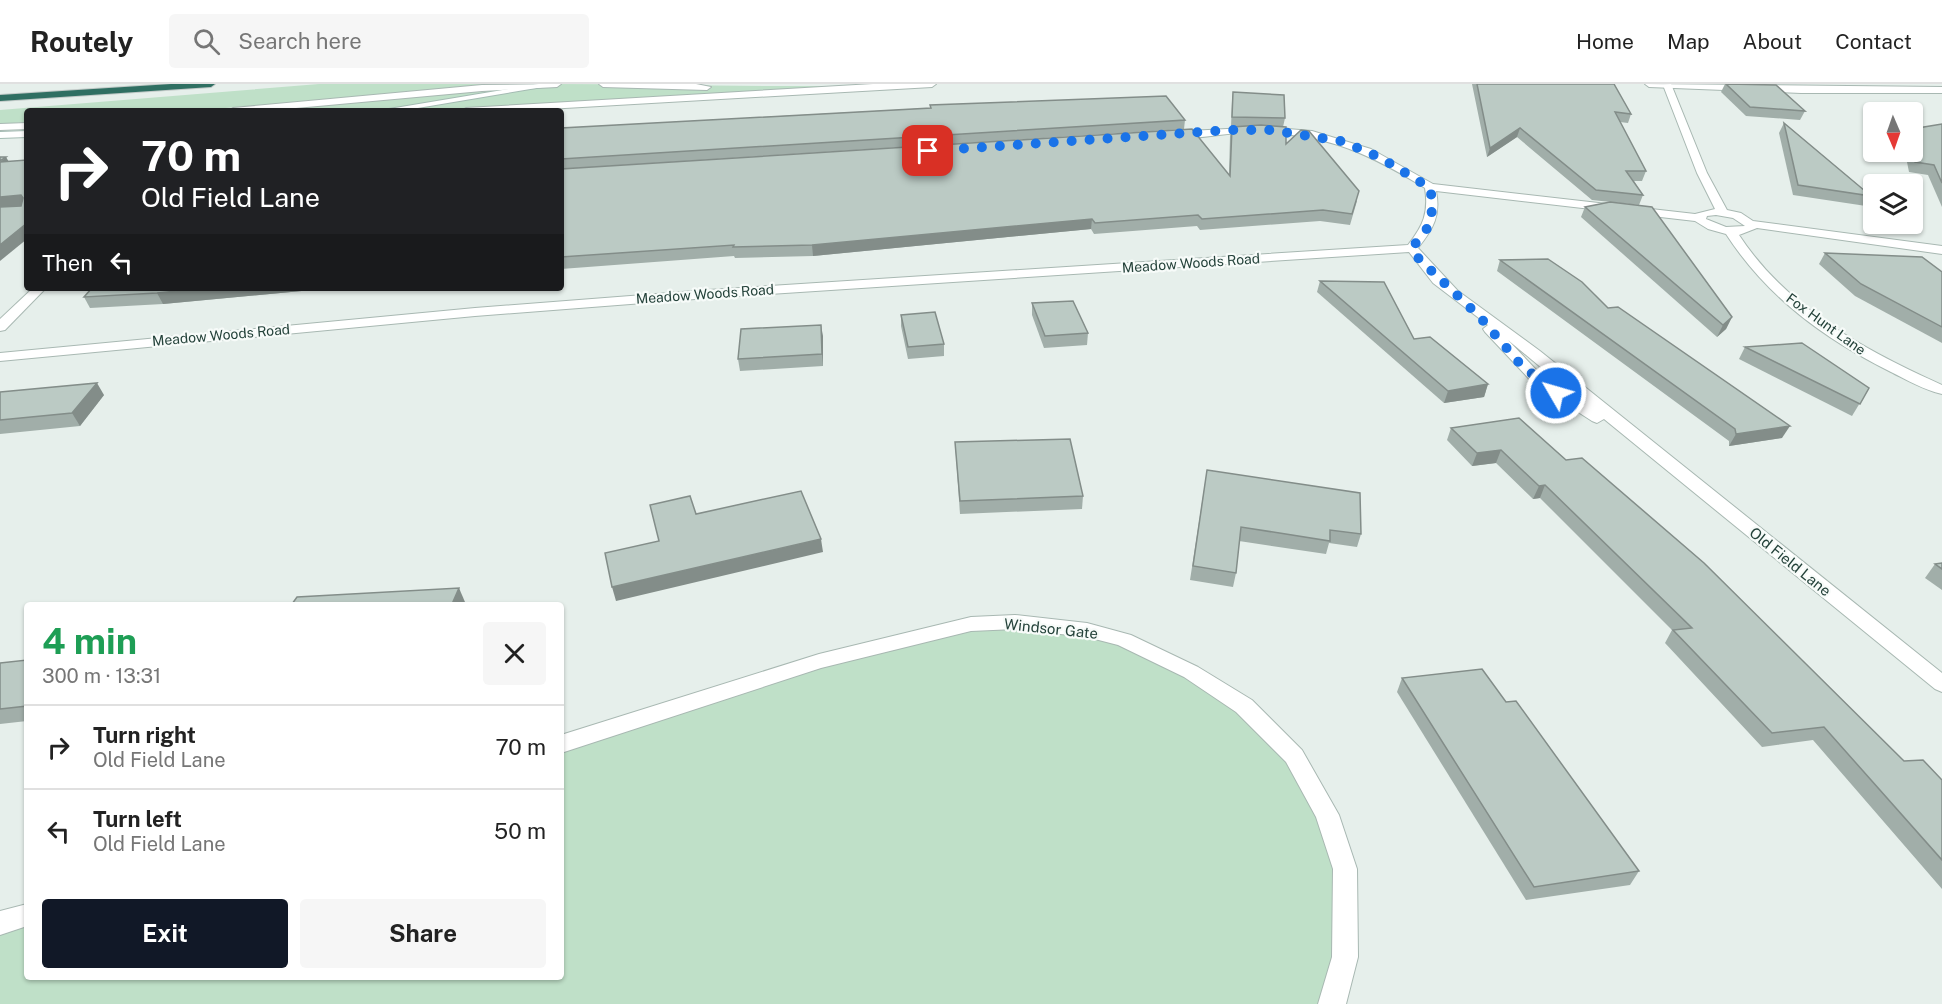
<!DOCTYPE html>
<html lang="en">
<head>
<meta charset="utf-8">
<style>
  body { margin:0; font-family:"Public Sans",sans-serif; background:#f6f6f6; color:#222; height:100vh; display:flex; flex-direction:column; font-size:22px; white-space:nowrap }
  * { box-sizing:border-box; margin:0 }
  p { font-size:20px; color:#767676 }
  .icon { flex:none; width:33px; height:33px; fill:none; stroke:currentColor; stroke-width:2; stroke-linecap:round; stroke-linejoin:round }
  .map { position:relative; flex:1; overflow:hidden }
  .drawer { position:absolute; left:24px; top:518px; width:540px; height:378px; display:flex; flex-direction:column; background:#fff; border-radius:6px; box-shadow:0 2px 4px #0004 }
  .drawer>* { flex:none }
  .top-card { position:absolute; left:24px; top:24px; width:540px; height:183px; border-radius:6px; box-shadow:0 2px 4px #0004; background:#202124; color:#fff; overflow:hidden }
  .needle { width:39px; rotate:178deg }
  .fabs { position:absolute; left:1863px; top:18px; display:grid; gap:12px }
  .fabs a { display:grid; place-items:center; width:60px; height:60px; border-radius:6px; background:#fff; box-shadow:0 2px 4px #0004; font-size:30px }
  .pin { position:absolute; display:grid; place-items:center; width:51px; height:51px; color:#fff; margin:-26px; border-radius:12px; box-shadow:0 3px 9px #0006 }
  .me { position:absolute; width:66px; margin:-33px; rotate:308deg; stroke-linejoin:round; filter:drop-shadow(0 0 4px #0008) }
  .turn { display:flex; align-items:center; gap:21px; height:126px; padding:0 18px; font-size:27px }
  .turn .icon { width:78px; height:78px; stroke-width:2.5 }
  .turn b { display:block; font-size:42px; line-height:51px }
  .then { display:flex; align-items:center; height:57px; padding:0 18px; background:#0003; gap:12px; font-size:22px }
  .round { display:grid; place-items:center; flex:none; width:63px; height:63px; border-radius:6px; background:#f6f6f6 }
  .headline { display:flex; align-items:center; justify-content:space-between; height:102px; padding:0 18px }
  h1 { font-size:36px; font-weight:700; line-height:45px; color:#1e9e55 }
  .button { display:flex; gap:12px; margin-top:auto; padding:12px 18px }
  .button a { flex:1; height:69px; border-radius:6px; background:#111827; color:#fff; font-size:24px; font-weight:700; line-height:69px; text-align:center }
  .button a+a { background:#f6f6f6; color:#222 }
  ul { padding:0; list-style:none }
  li { display:flex; align-items:center; gap:18px; height:84px; padding:0 18px; border-top:2px solid #e0e0e0 }
  li div { flex:1 }
  li b { display:block; font-size:22px }
  li em { font-style:normal }
  header { display:flex; align-items:center; gap:36px; box-sizing:border-box; height:84px; padding:0 30px; background:#fff; border-bottom:2px solid #e0e0e0 }
  header strong { font-size:28px }
  nav { display:flex; gap:33px; margin-inline-start:auto; font-size:21px }
  .search { width:420px; height:54px; background:#f6f6f6; display:flex; align-items:center; gap:15px; box-sizing:border-box; padding:0 21px; border-radius:6px; color:#767676; font-size:22px }
  .map>svg:first-child { display:block }
</style>
</head>
<body>
<header>
<strong>Routely</strong>
<div class="search"><svg class="icon" aria-label="search" viewBox="0 0 24 24"><circle cx="10" cy="10" r="6"/><path d="M15 15l6 6"/></svg>Search here</div>
<nav><a>Home</a><a>Map</a><a>About</a><a>Contact</a></nav>
</header>
<div class="map">
<svg width="1942" height="920" viewBox="0 0 1942 920">
  <rect width="100%" height="100%" fill="#e6efeb"/>
  <!-- green -->
  <g fill="#bfe0c8">
    <path d="M319,0H490L192,27H27V38L0,40V26Z"/>
    <path d="M556,0C671,0 785,4 901,1L466,27H233Z"/>
    <path d="M971,540L1087,546L1191,588L1294,672L1345,785L1332,920H0V839L27,831V892H561V660L819,577Z"/>
  </g>
  <g fill="none" stroke-linecap="round" stroke-linejoin="round">
    <defs>
      <g id="minor">
        <path d="M1671,0L1707,89L1727,126L1741,129L1753,137L1942,162V170L1757,144L1739,151C1787,224 1864,266 1942,301V310C1924,306 1907,296 1891,288C1824,255 1767,213 1726,150L1708,145L1695,137L1436,107C1441,132 1433,145 1418,164L1458,207L1540,267L1942,589V608L1935,605L1604,335L1597,339L1592,337L1533,299L1485,248L1483,245L1488,241L1433,199L1409,168L708,214L475,232L0,277V269L475,224L708,206L1408,161C1423,142 1429,129 1425,104C1360,64 1318,47 1240,49C1217,50 1189,57 1167,53V49L1170,48L1265,43L1312,47L1371,65L1433,100L1695,130L1715,125L1697,89L1663,1ZM1716,131L1733,134L1745,142L1726,143L1706,135L1707,132ZM1508,256L1585,320L1543,293Z"/>
        <path d="M33,204H46L5,246L0,247V235Z"/>
        <path d="M1015,531L1087,539L1131,551L1198,583L1252,616L1302,666L1339,731L1357,785L1358,873L1346,920H1318L1332,873L1333,785L1316,733L1286,678L1236,628L1184,593L1118,561L1087,553L1015,545L971,547L821,584L561,669V651L819,570L971,533Z"/>
        <path d="M27,820V842L0,851V827Z"/>
      </g>
      <g id="tertiary">
        <path d="M561,0L557,3L482,7L263,27H228L233,24L482,1Z"/>
        <path d="M599,0H696L711,3L707,6L603,3Z"/>
        <path d="M873,0H936L932,3L513,27H461L466,24Z"/>
        <path d="M1645,0L1942,3V9H1801L1649,3Z"/>
        <path d="M27,39V45L0,46V40Z"/>
      </g>
      <g id="secondary">
        <path d="M539,0H560L400,27H377Z"/>
        <path d="M27,47V53L0,54V48Z"/>
      </g>
      <path id="motorway" d="M171,0H215L211,3L0,17V11Z"/>
    </defs>
    <!-- minor casing -->
    <use href="#minor" stroke="#a8b8b2" stroke-width="2"/>
    <!-- tertiary casing -->
    <use href="#tertiary" stroke="#a8b8b2" stroke-width="2"/>
    <!-- secondary casing -->
    <use href="#secondary" stroke="#a4bbb3" stroke-width="2"/>
    <!-- motorway casing -->
    <use href="#motorway" stroke="#c2cac8" stroke-width="2"/>
    <!-- minor -->
    <use href="#minor" fill="#fff" fill-rule="evenodd"/>
    <!-- tertiary -->
    <use href="#tertiary" fill="#fff" fill-rule="evenodd"/>
    <!-- secondary -->
    <use href="#secondary" fill="#fff" fill-rule="evenodd"/>
    <!-- motorway -->
    <use href="#motorway" fill="#2f6f62" fill-rule="evenodd"/>
  </g>
  <!-- wall -->
  <g fill="#a1aea9">
    <path d="M1472,0H1614L1631,30L1628,39L1620,38L1646,87L1642,97H1634L1643,111L1639,121L1592,116L1517,53L1487,73Z"/>
    <path d="M1725,0H1746L1805,27L1800,36L1746,32L1721,8Z"/>
    <path d="M1233,8L1285,34L1283,43L1286,60L1357,117L1350,141L1320,137L1200,146L1197,142L1094,150L1091,145L813,172L735,174L734,172L561,185V85L1229,91L1230,52L1232,43H1231L1232,17Z"/>
    <path d="M930,21L1185,36L1184,45L561,85V44L930,24Z"/>
    <path d="M1784,39L1871,112L1866,122L1793,111L1779,49Z"/>
    <path d="M1942,40V123L1928,91L1909,88L1905,68H1912Z"/>
    <path d="M1585,123L1732,233L1726,245L1717,253L1581,133Z"/>
    <path d="M1825,169L1942,188V259L1855,212L1819,180Z"/>
    <path d="M1500,176L1608,224L1782,354L1729,362V357L1497,187Z"/>
    <path d="M1320,197L1488,300L1484,313L1444,319L1317,208Z"/>
    <path d="M92,204H333L163,220L90,224L84,213Z"/>
    <path d="M350,204H371L351,206Z"/>
    <path d="M1032,219L1088,249L1087,261L1044,264L1032,231Z"/>
    <path d="M901,231L944,260V272L908,275L901,242Z"/>
    <path d="M823,252V282L740,287L738,275Z"/>
    <path d="M1745,263L1869,304L1852,332L1739,275Z"/>
    <path d="M0,308L104,311L80,342L0,350Z"/>
    <path d="M1519,334L1904,677L1942,696V805L1813,656L1762,663L1665,559L1672,546L1540,414L1533,415L1496,379L1472,382L1447,356L1451,344Z"/>
    <path d="M955,358L1083,412L1082,425L960,430Z"/>
    <path d="M1207,386L1361,450L1357,463L1329,459L1326,470L1239,457L1236,489L1233,503L1190,496Z"/>
    <path d="M1942,479V506L1925,494L1935,480Z"/>
    <path d="M27,576V637L0,640V579Z"/>
    <path d="M1402,594L1506,618L1639,787L1630,801L1526,816L1397,608Z"/>
  </g>
  <!-- shaded-wall -->
  <g fill="#838d89">
    <path d="M1520,44L1517,53L1487,73L1490,64Z"/>
    <path d="M6,73L12,83L0,78Z"/>
    <path d="M21,111L27,122L0,124V113Z"/>
    <path d="M1092,135L1091,145L813,172L812,161Z"/>
    <path d="M27,139V155L0,177V161Z"/>
    <path d="M207,204H333L163,220L157,209Z"/>
    <path d="M1732,233L1726,245L1717,253L1723,241Z"/>
    <path d="M821,241L823,252V282L822,270Z"/>
    <path d="M97,299L104,311L80,342L72,329Z"/>
    <path d="M1488,300L1484,313L1444,319L1448,307Z"/>
    <path d="M1790,342L1782,354L1729,362L1736,350Z"/>
    <path d="M1501,366L1496,379L1472,382L1477,369Z"/>
    <path d="M1545,401L1540,414L1533,415L1539,402Z"/>
    <path d="M821,455L823,468L616,517L612,503Z"/>
    <path d="M459,504L465,518L464,520H452Z"/>
  </g>
  <!-- building -->
  <g fill="#bbcac4" stroke="#838d89" stroke-width="1.5">
    <path d="M1477,0H1614L1631,30L1615,28L1646,87H1626L1643,111L1596,106L1520,44L1490,64Z"/>
    <path d="M1726,0L1776,1L1805,27L1750,23Z"/>
    <path d="M1233,8L1284,11L1285,34L1232,33Z"/>
    <path d="M1166,12L1185,36L561,75V44L931,24L930,21Z"/>
    <path d="M1784,39L1871,112L1798,101Z"/>
    <path d="M1942,40V99L1934,81L1915,78L1912,68V45Z"/>
    <path d="M1261,41L1286,43V60L1301,46L1309,47L1359,107L1352,130L1323,126L1202,135L1198,131L1095,139L1092,135L812,161L733,163L734,161L561,173V85L1192,45L1230,92L1232,43Z"/>
    <path d="M0,73H6L0,77Z"/>
    <path d="M27,76V139L0,161V123L21,122L23,114L21,111L0,113V78Z"/>
    <path d="M1610,118L1652,123L1732,233L1723,241L1585,123Z"/>
    <path d="M1825,169L1922,173L1942,188V243L1861,200Z"/>
    <path d="M1548,175L1582,198L1608,224L1618,223L1790,342L1736,350L1735,345L1500,176Z"/>
    <path d="M1320,197L1384,198L1414,255L1430,253L1488,300L1448,307Z"/>
    <path d="M92,204H207L157,209L84,213Z"/>
    <path d="M1073,217L1088,249L1045,252L1032,219Z"/>
    <path d="M935,228L944,260L908,263L901,231Z"/>
    <path d="M821,241L822,270L738,275L741,245Z"/>
    <path d="M1802,259L1869,304L1860,320L1745,263Z"/>
    <path d="M97,299L72,329L0,336V308Z"/>
    <path d="M1519,334L1566,376L1582,374L1704,479L1904,677L1923,676L1942,696V776L1824,643L1772,649L1673,546L1692,544L1545,401L1539,402L1501,366L1477,369L1451,344Z"/>
    <path d="M1070,355L1083,412L960,417L955,358Z"/>
    <path d="M1207,386L1360,409L1361,450L1330,446V457L1241,443L1236,489L1193,482Z"/>
    <path d="M801,407L821,455L612,503L605,469L659,457L650,421L690,412L696,430Z"/>
    <path d="M1942,479V485L1935,480Z"/>
    <path d="M459,504L452,520H292L297,513Z"/>
    <path d="M27,576V622L0,625V579Z"/>
    <path d="M1482,585L1506,618L1516,617L1639,787L1534,803L1402,594Z"/>
  </g>
  <g fill="none" stroke-linecap="round" stroke-linejoin="round">
    <!-- route -->
    <path stroke="#1a73e8" stroke-width="10" stroke-dasharray="0 18" d="M928,67L1229,46H1270L1341,57L1381,74L1430,104L1433,121L1429,142L1412,164L1419,175L1479,232L1521,281L1556,309"/>
  </g>
  <g text-anchor="middle" stroke-width="4.5" stroke-linejoin="round" paint-order="stroke">
    <!-- far-street labels -->
    <g font-size="14" fill="#24423a" stroke="#f7fbf9">
      <text transform="translate(1191 179) rotate(-4)" y="5">Meadow Woods Road</text>
      <text transform="translate(705 210) rotate(-4)" y="5">Meadow Woods Road</text>
      <text transform="translate(1826 240) rotate(36)" y="5">Fox Hunt Lane</text>
      <text transform="translate(221 251) rotate(-5)" y="5">Meadow Woods Road</text>
    </g>
    <!-- street labels -->
    <g font-size="15" fill="#24423a" stroke="#f7fbf9">
      <text transform="translate(1790 478) rotate(39)" y="5">Old Field Lane</text>
      <text transform="translate(1051 545) rotate(6)" y="5">Windsor Gate</text>
    </g>
  </g>
</svg>
<div class="fabs">
<a><svg class="needle" viewBox="-14 -14 28 28"><path d="M0-13l5 13h-10z" fill="#e53935"/><path d="M0 13l5-13h-10z" fill="#767676"/></svg></a>
<a><svg class="icon" aria-label="layers" viewBox="0 0 24 24"><path d="M12 4l9 5-9 5-9-5zM3 14l9 5 9-5"/></svg></a>
</div>
<div class="pin" style="left:928px;top:67px;background:#d93025"><svg class="icon" aria-label="arrive" viewBox="0 0 24 24"><path d="M6 21V4h12l-3 4 3 4H6"/></svg></div>
<svg class="me" style="left:1556px;top:309px" viewBox="-20 -20 40 40"><circle r="17" fill="#1a73e8" stroke="#fff" stroke-width="3"/><path d="M0-11L8 9 0 5-8 9z" fill="#fff"/></svg>
<div class="top-card">
<div class="turn"><svg class="icon" aria-label="right" viewBox="0 0 24 24"><path d="M7 20v-9h11M14 6l5 5-5 5"/></svg><div><b>70 m</b>Old Field Lane</div></div>
<div class="then">Then<svg class="icon" aria-label="left" viewBox="0 0 24 24"><path d="M17 20v-9H6M10 6l-5 5 5 5"/></svg></div>
</div>
<section class="drawer">
<div class="headline"><div><h1>4 min</h1><p>300 m · 13:31</p></div><a class="round"><svg class="icon" aria-label="close" viewBox="0 0 24 24"><path d="M6 6l12 12M18 6L6 18"/></svg></a></div>
<ul>
<li><svg class="icon" aria-label="right" viewBox="0 0 24 24"><path d="M7 20v-9h11M14 6l5 5-5 5"/></svg><div><b>Turn right</b><p>Old Field Lane</p></div><em>70 m</em></li>
<li><svg class="icon" aria-label="left" viewBox="0 0 24 24"><path d="M17 20v-9H6M10 6l-5 5 5 5"/></svg><div><b>Turn left</b><p>Old Field Lane</p></div><em>50 m</em></li>
</ul>
<div class="button"><a>Exit</a><a>Share</a></div>
</section>
</div>
</body>
</html>
